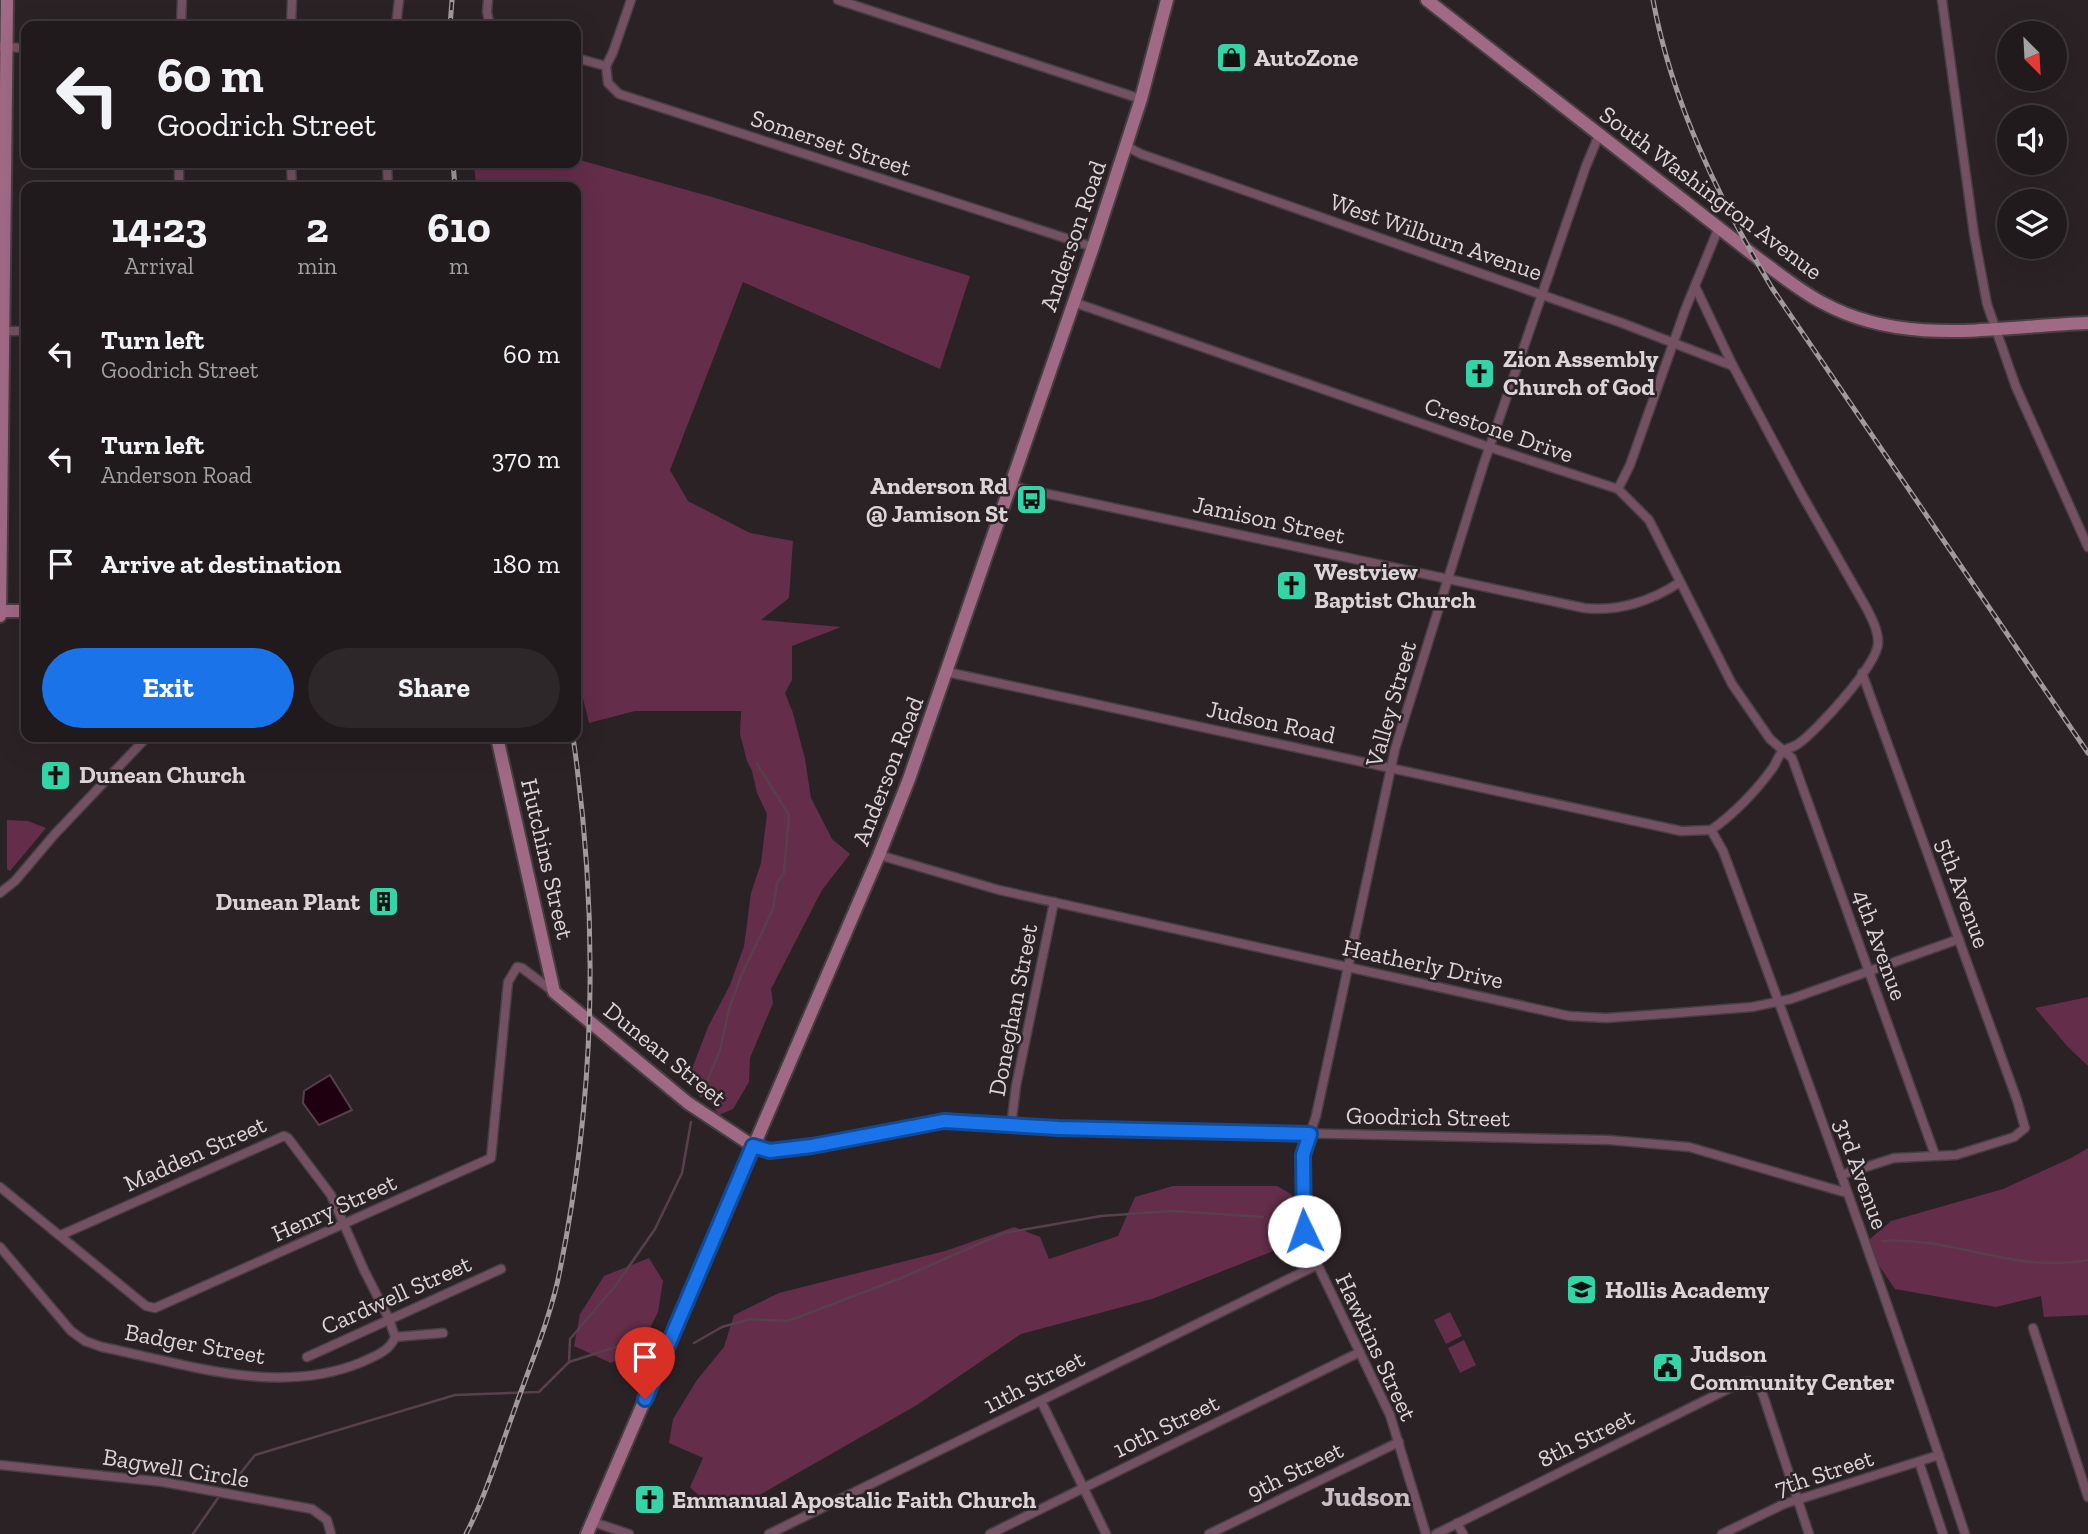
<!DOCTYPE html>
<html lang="en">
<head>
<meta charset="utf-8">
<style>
  body { margin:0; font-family:"Zilla Slab",serif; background:#2d2729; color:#f1f3f6; height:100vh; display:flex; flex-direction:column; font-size:26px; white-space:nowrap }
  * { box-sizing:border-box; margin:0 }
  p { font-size:23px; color:#a2a1a3 }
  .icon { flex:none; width:38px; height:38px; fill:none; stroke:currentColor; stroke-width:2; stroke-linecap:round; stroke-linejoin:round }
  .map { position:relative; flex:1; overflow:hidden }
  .details { position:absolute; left:21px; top:182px; width:560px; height:560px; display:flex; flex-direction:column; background:#201a1c; border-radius:14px; box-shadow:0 7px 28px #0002,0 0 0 2px #3d383b }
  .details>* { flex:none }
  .top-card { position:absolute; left:21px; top:21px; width:560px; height:147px; border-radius:14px; box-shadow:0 7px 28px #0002,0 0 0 2px #3d383b; background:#201a1c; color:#f1f3f6; overflow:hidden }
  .needle { width:46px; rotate:156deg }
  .fabs { position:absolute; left:1997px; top:21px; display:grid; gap:14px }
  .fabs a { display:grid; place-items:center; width:70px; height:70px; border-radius:50%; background:#201a1c; box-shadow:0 7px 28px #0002,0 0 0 2px #3d383b; font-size:35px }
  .pin { position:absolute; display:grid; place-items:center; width:60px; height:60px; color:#fff; margin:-72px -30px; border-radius:50% 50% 50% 0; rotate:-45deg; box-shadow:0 0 7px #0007 }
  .pin .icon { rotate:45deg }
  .me { position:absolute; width:77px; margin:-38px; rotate:357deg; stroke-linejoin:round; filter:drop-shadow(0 0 5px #0008) }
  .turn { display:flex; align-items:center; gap:24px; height:147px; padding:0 21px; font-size:32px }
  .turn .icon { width:91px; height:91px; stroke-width:2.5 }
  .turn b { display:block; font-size:49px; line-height:60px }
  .eta { display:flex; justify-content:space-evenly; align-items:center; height:119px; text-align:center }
  .eta b { font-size:42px; font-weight:800; line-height:49px }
  .cta { display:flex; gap:14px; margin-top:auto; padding:14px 21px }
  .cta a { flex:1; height:80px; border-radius:42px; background:#1a73e8; color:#fff; font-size:28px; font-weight:800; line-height:80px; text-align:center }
  .cta a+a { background:#2d2729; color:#f1f3f6 }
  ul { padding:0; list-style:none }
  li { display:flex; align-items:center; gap:21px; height:105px; padding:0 21px }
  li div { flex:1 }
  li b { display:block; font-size:26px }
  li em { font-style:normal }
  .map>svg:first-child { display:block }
</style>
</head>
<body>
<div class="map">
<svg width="2088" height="1534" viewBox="0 0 2088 1534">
  <rect width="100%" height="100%" fill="#2b2226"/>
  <!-- green -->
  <g fill="#642d4a">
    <path d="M576,159L712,197L970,276L940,369L743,282L670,470L688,501L750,533L793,541L789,598L761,620L841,627L792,646V680L785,693L793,713L805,759L811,798L832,839L850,854L822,890L771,989L773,1003L750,1058L749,1082L733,1109L719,1115L690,1074L708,1027L730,985L744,946L751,893L761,863L767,814L757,793L752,771L747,761L740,734L741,711H635L589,723L576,670V187H476L474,163H576Z"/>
    <path d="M7,820L28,821L46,828L10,871L7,869Z"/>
    <path d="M2088,997V1066L2067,1046L2035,1008Z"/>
    <path d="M2088,1148V1315L2044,1317L2041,1296L1996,1307L1895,1289L1864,1244L1891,1221L2003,1189L2071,1158Z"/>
    <path d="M1173,1186H1277L1291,1194L1299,1206L1286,1246L1152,1299L1021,1334L917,1405L756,1497C731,1505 709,1509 690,1487L703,1458L669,1443L673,1419L697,1380L724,1347L734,1315L779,1293L945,1251L1014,1227L1040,1237L1049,1259L1118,1236L1135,1197Z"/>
    <path d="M649,1258L663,1281L658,1312L639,1350L611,1363L574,1346L580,1314L604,1276Z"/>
    <path d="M1450,1312L1462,1336L1446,1344L1434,1320Z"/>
    <path d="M1464,1340L1476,1365L1460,1373L1448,1348Z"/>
  </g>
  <!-- water -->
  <path fill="#1f0011" stroke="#57404c" stroke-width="2" d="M330,1075L352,1110L319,1125L303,1103L304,1091Z"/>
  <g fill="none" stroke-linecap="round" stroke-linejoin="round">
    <!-- stream -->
    <g stroke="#57404c" stroke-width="2.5">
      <path d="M701,1096L720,1050L729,1009L741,976L773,909L777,883L784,873L789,815L757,764"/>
      <path d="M1882,1241C1951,1236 2016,1274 2088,1260"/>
      <path d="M694,1343L722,1327L750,1319L788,1321L901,1278L1004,1233L1101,1216L1173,1211L1263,1217"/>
      <path d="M569,1362L570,1339L616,1285L655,1229L682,1173L691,1122"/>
      <path d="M231,1485L255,1455L455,1395L539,1392L569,1362L616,1347L645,1342"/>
      <path d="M193,1534L218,1498"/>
    </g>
    <defs>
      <g id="street">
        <path d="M488,0L487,12L490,26"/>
        <path d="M838,0L1141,99"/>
        <path d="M1942,0L1974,234L1987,304L2016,387L2088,547"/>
        <path d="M181,26L182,0"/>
        <path d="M291,26L292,0"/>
        <path d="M396,26L399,0"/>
        <path d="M0,47L26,48"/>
        <path d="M576,58L606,66"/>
        <path d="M606,66L608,83L619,94L1093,247"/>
        <path d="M606,66L613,52L631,0"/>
        <path d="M1126,146L1141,154L1622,323L1733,366"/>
        <path d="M291,163L292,187"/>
        <path d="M387,163L388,187"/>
        <path d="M179,187V163"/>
        <path d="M1695,286L1733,366L1801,493L1867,609C1872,619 1879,632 1878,644C1876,666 1817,731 1798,744C1794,747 1787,748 1783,751C1778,756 1776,764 1772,769C1756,791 1733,815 1711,830"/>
        <path d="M1073,302L1489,447L1618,489L1649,520L1732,684L1770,739L1792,758L1935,1155"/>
        <path d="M1,331H26"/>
        <path d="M1011,486L1584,608C1618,612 1652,601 1680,582"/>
        <path d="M1618,489L1630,465L1685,310L1719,227"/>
        <path d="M947,672L1681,831L1711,830"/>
        <path d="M1711,830L1723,851C1807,1077 1890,1305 1965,1534"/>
        <path d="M879,855L999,890L1569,1016L1606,1018L1663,1014L1752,1007L1791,999L1959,939"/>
        <path d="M0,893L15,881L54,835L147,737"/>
        <path d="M1011,1126L1016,1086L1054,902"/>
        <path d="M753,1146L770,1151L812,1146L944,1121L1058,1128L1609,1140L1689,1147L1847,1193"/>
        <path d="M1841,1175L1894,1158L1956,1155L2014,1137L2025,1128L2017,1100L1862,673"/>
        <path d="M0,1187L146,1306L155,1308L491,1158L508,982L517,967L522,968L554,992"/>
        <path d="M0,1247L71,1331L85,1341L102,1347C186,1364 279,1397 362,1362C375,1356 390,1351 395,1337L389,1319L364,1270L331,1195L288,1138L284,1136L61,1235"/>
        <path d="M2033,1328L2088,1497"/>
        <path d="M395,1337L443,1333"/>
        <path d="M307,1357L501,1269"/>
        <path d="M1041,1401L1106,1534"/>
        <path d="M1919,1462L1943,1534"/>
        <path d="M0,1465L163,1482L312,1509L327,1520L331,1534"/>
        <path d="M593,1522L629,1534"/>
        <path d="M1457,1523L1463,1534"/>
        <path d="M769,1534L1317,1265"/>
        <path d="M990,1534L1360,1352"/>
        <path d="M1209,1534L1399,1442"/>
        <path d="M1426,1534L1390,1415L1307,1243L1303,1216V1155L1316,1116L1395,749L1483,466L1586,166L1599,135"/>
        <path d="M1436,1534L1738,1384C1749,1379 1756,1381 1762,1392L1809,1534"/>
        <path d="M1722,1534L1784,1504L1939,1455"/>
      </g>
      <g id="secondary">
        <path d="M1427,0L1760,260C1781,275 1800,291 1823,303C1906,348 1999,326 2088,323"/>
        <path d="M0,611H26"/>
        <path d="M0,616L7,0"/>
        <path d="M497,737L554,992L688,1103L753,1146"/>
        <path d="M587,1534L879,855L909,779L1093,247L1141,99L1167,0"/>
      </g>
    </defs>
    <!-- street casing -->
    <use href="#street" stroke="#473f42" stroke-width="11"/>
    <!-- secondary casing -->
    <use href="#secondary" stroke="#473f42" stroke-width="16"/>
    <!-- street -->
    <use href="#street" stroke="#745162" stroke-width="8"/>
    <!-- secondary -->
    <use href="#secondary" stroke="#a06984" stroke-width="12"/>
    <defs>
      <g id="rail">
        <path d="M1653,0C1672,103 1719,199 1772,288L2088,753"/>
        <path d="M450,26L452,0"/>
        <path d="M453,163L455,187"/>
        <path d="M466,1534C486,1495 499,1452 514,1411C530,1365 551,1317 560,1270C596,1091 599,917 573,737"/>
      </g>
    </defs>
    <!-- rail casing -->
    <use href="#rail" stroke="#a19a9d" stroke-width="5"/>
    <!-- rail -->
    <use href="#rail" stroke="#2b2226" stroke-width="2.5" stroke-dasharray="8" stroke-linecap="butt"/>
  </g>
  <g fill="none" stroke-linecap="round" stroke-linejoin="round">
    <defs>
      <path id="route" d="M645,1399L753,1146L770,1151L812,1146L944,1121L1058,1128L1310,1134L1303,1155L1304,1231"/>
    </defs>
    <!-- route casing -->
    <use href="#route" stroke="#114b97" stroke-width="18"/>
    <!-- route -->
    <use href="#route" stroke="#1a73e8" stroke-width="12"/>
  </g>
  <!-- icons -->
  <defs>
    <symbol id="shop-square" viewBox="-11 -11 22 22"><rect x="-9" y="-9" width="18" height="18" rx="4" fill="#35d4a7" stroke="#2b2226"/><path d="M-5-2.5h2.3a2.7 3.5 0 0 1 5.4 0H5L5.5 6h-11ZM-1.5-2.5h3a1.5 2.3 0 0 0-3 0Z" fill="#111"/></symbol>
    <symbol id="church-square" viewBox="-11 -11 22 22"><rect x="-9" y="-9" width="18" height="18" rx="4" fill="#35d4a7" stroke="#2b2226"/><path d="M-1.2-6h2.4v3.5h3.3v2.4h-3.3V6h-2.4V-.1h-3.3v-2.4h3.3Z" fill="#111"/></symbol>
    <symbol id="bus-square" viewBox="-11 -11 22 22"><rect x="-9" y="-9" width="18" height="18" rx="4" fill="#35d4a7" stroke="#2b2226"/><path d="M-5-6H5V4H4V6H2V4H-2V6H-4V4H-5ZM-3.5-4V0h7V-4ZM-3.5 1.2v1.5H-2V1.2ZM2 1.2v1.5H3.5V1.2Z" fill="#111"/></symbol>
    <symbol id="building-square" viewBox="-11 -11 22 22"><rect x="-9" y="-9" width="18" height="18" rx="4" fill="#35d4a7" stroke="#2b2226"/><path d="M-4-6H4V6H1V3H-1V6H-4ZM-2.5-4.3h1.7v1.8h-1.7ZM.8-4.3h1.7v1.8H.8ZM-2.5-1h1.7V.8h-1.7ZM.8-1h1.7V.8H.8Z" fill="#111"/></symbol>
    <symbol id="school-square" viewBox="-11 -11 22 22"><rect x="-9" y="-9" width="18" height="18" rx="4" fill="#35d4a7" stroke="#2b2226"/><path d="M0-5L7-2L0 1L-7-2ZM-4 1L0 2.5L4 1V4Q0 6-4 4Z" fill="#111"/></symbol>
    <symbol id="civic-square" viewBox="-11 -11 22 22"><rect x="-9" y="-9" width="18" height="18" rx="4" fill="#35d4a7" stroke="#2b2226"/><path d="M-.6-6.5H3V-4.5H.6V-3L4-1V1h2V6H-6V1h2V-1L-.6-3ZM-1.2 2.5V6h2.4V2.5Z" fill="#111"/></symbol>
  </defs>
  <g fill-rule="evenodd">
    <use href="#shop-square" x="1214" y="40" width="35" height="35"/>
    <use href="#church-square" x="1462" y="356" width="35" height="35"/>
    <use href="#bus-square" x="1014" y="482" width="35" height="35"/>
    <use href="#church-square" x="1274" y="568" width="35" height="35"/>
    <use href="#church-square" x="38" y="758" width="35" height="35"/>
    <use href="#building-square" x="366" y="884" width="35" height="35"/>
    <use href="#school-square" x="1564" y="1272" width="35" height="35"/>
    <use href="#civic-square" x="1650" y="1350" width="35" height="35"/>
    <use href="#church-square" x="632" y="1482" width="35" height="35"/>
  </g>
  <g text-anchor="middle" stroke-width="5" stroke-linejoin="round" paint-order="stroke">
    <!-- poi labels -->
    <g font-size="24" font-weight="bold" fill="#dbd5d7" stroke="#2b2226" text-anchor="start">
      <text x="1254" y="66">AutoZone</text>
      <text x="1503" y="367">Zion Assembly<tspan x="1503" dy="28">Church of God</tspan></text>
      <text x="1008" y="494" text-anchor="end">Anderson Rd<tspan x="1008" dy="28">@ Jamison St</tspan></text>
      <text x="1314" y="580">Westview<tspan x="1314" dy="28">Baptist Church</tspan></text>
      <text x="79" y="783">Dunean Church</text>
      <text x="360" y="910" text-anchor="end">Dunean Plant</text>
      <text x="1605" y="1298">Hollis Academy</text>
      <text x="1690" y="1362">Judson<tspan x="1690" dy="28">Community Center</tspan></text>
      <text x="672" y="1508">Emmanual Apostalic Faith Church</text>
    </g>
    <!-- street labels -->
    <g font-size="24" fill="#dbd5d7" stroke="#2b2226">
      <text transform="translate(831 143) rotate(18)" y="8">Somerset Street</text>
      <text transform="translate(1711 193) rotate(37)" y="8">South Washington Avenue</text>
      <text transform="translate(1073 236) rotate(-71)" y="8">Anderson Road</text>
      <text transform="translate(1436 237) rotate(19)" y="8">West Wilburn Avenue</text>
      <text transform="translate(1499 430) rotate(19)" y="8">Crestone Drive</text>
      <text transform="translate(1269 520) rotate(12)" y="8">Jamison Street</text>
      <text transform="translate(1391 704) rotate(-74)" y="8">Valley Street</text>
      <text transform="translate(1271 722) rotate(12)" y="8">Judson Road</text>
      <text transform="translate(888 771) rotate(-69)" y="8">Anderson Road</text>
      <text transform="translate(547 859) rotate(77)" y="8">Hutchins Street</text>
      <text transform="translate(1963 893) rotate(70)" y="8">5th Avenue</text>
      <text transform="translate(1880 945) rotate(70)" y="8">4th Avenue</text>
      <text transform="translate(1423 964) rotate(12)" y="8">Heatherly Drive</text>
      <text transform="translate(1013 1010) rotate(-79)" y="8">Doneghan Street</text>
      <text transform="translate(665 1054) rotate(39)" y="8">Dunean Street</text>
      <text transform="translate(1428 1117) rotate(1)" y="8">Goodrich Street</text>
      <text transform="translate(195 1154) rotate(-24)" y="8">Madden Street</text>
      <text transform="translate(1861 1174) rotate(70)" y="8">3rd Avenue</text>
      <text transform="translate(334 1208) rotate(-24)" y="8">Henry Street</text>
      <text transform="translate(396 1295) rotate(-24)" y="8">Cardwell Street</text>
      <text transform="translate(195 1344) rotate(10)" y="8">Badger Street</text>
      <text transform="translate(1376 1347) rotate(65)" y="8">Hawkins Street</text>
      <text transform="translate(1034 1382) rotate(-27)" y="8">11th Street</text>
      <text transform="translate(1166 1426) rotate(-26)" y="8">10th Street</text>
      <text transform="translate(1586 1438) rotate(-26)" y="8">8th Street</text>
      <text transform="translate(176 1468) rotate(9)" y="8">Bagwell Circle</text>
      <text transform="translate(1295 1471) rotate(-26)" y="8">9th Street</text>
      <text transform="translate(1824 1473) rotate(-18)" y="8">7th Street</text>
    </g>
    <!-- quarter labels -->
    <g font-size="28" font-weight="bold" fill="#cabdc3" stroke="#2b2226">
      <text x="1366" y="1506">Judson</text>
    </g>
  </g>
</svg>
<div class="fabs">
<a><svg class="needle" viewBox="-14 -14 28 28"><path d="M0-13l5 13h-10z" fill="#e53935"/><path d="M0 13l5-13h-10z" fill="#a2a1a3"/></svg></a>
<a><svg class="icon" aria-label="sound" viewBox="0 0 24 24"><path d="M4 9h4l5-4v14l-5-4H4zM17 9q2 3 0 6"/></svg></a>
<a><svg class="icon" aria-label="layers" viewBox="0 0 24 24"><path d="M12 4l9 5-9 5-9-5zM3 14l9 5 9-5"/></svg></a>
</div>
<div class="pin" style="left:645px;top:1399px;background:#d93025"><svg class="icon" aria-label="arrive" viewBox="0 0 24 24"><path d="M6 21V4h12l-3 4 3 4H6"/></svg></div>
<svg class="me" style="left:1304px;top:1231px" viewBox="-20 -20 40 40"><circle r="19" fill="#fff"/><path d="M0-13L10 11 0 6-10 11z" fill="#1a73e8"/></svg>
<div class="top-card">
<div class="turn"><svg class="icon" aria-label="left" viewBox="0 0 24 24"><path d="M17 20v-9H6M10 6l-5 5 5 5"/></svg><div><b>60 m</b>Goodrich Street</div></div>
</div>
<section class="details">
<div class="eta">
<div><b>14:23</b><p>Arrival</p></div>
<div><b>2</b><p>min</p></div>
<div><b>610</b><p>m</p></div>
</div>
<ul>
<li><svg class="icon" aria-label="left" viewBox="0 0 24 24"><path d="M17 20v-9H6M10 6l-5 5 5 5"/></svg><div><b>Turn left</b><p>Goodrich Street</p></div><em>60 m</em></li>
<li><svg class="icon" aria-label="left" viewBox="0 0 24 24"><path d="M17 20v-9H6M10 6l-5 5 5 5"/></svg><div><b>Turn left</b><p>Anderson Road</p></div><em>370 m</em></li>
<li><svg class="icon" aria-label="arrive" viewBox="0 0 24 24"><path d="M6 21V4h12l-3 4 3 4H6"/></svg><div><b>Arrive at destination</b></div><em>180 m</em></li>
</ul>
<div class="cta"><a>Exit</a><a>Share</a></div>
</section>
</div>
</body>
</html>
